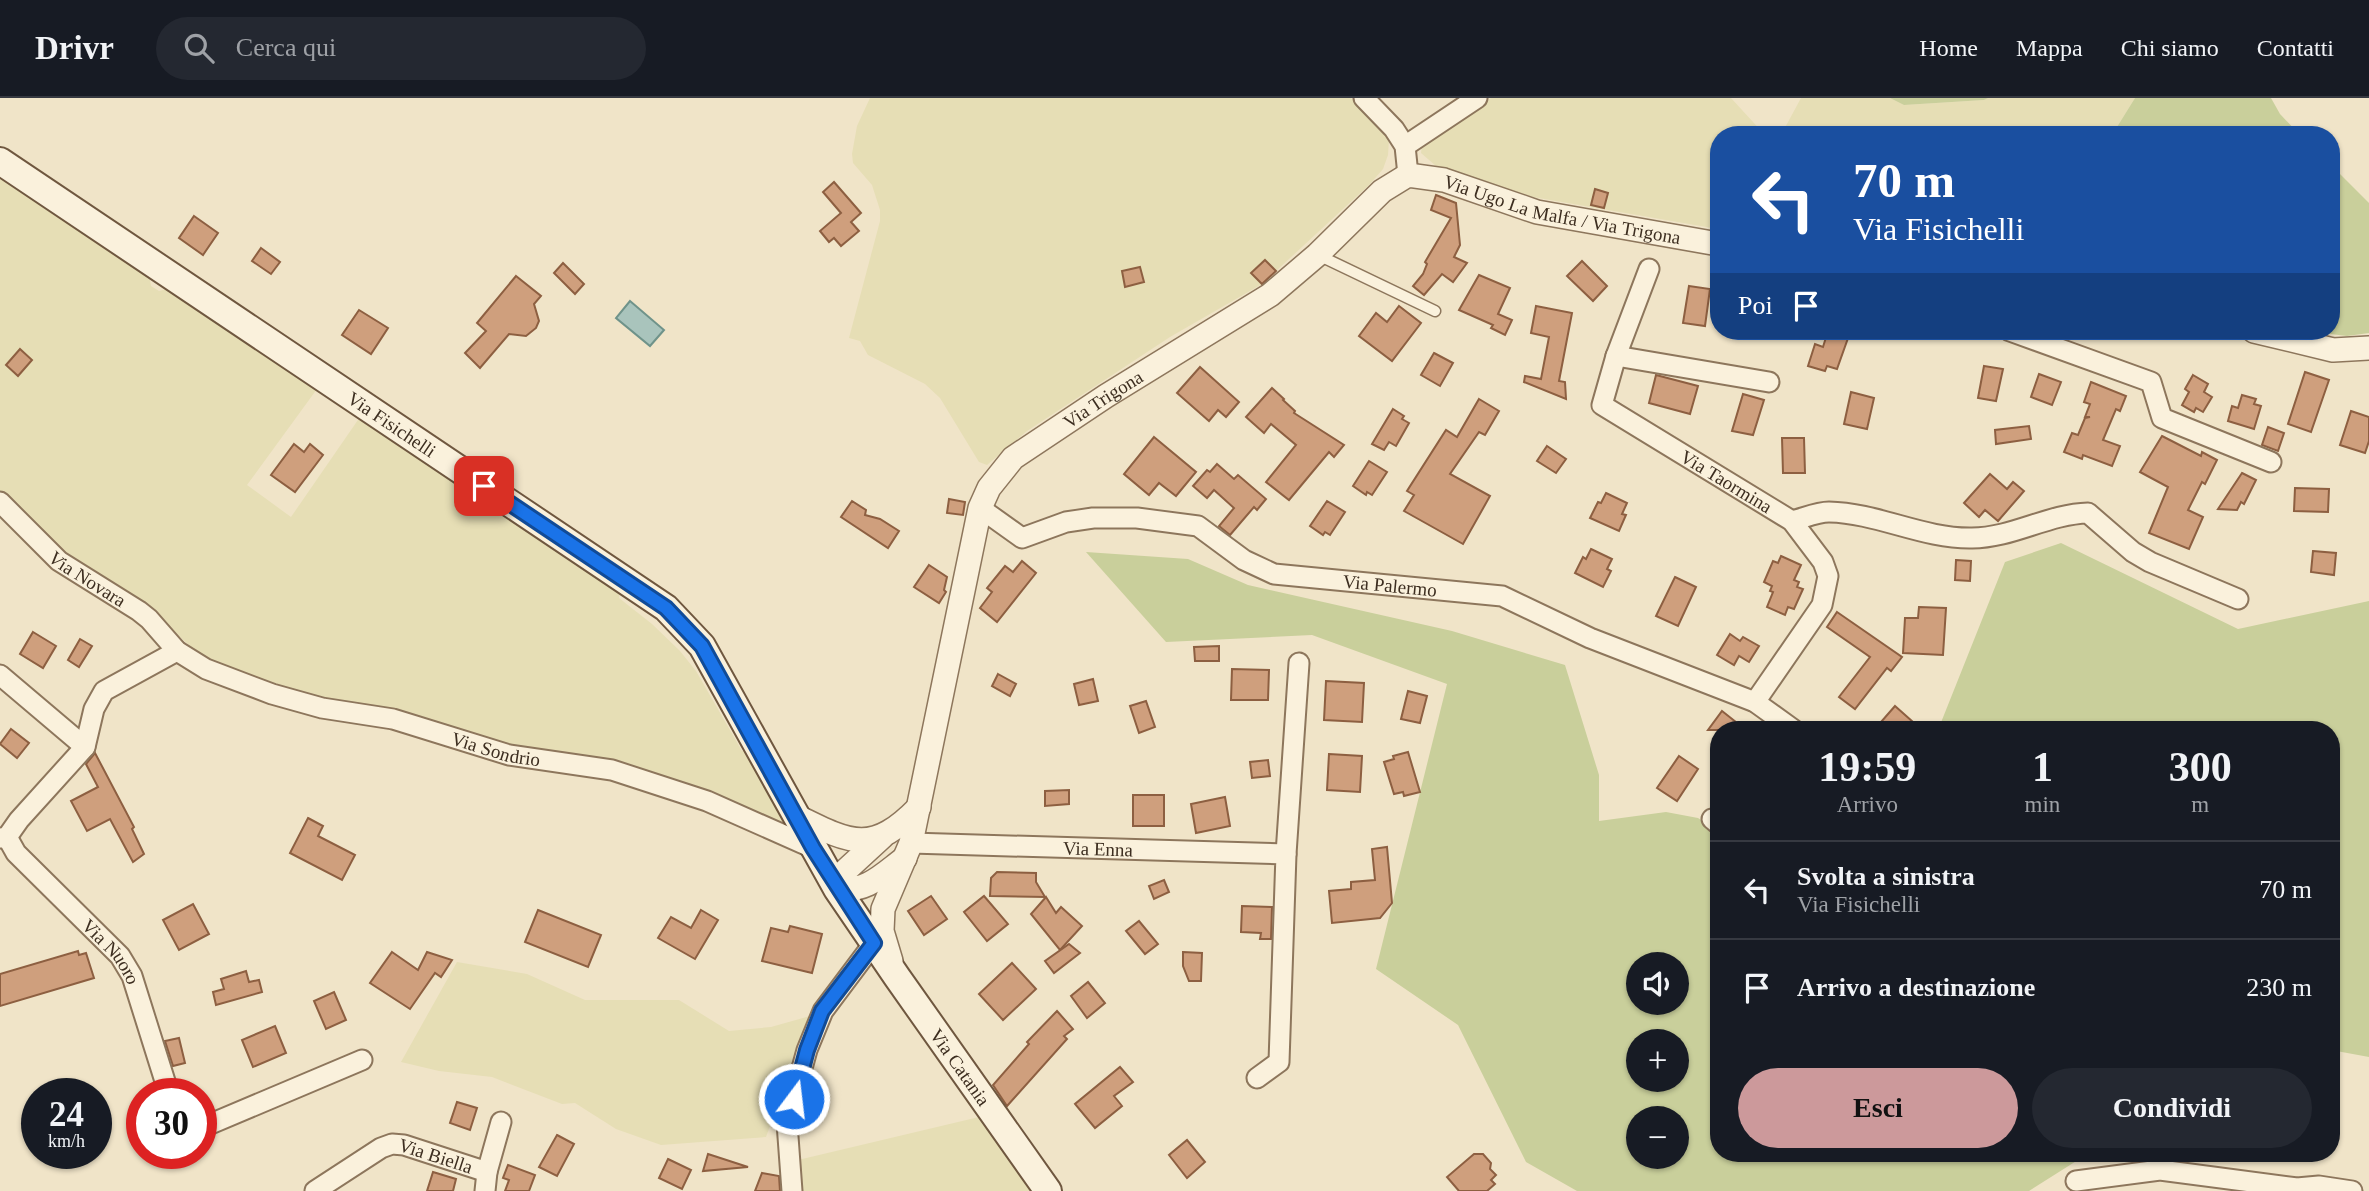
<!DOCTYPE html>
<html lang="it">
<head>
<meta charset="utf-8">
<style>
  body { margin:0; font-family:Georgia,serif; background:#242831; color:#f1f3f6; height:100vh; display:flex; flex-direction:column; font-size:26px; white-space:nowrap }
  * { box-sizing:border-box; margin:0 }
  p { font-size:23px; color:#9ea1a6 }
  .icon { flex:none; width:38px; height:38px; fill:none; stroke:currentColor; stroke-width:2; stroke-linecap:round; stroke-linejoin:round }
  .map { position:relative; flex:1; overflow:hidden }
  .sheet { position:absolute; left:1710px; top:623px; width:630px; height:441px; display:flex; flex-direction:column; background:#171b24; border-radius:28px; box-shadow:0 2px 5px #0004 }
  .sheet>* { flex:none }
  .banner { position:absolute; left:1710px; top:28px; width:630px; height:214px; border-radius:28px; box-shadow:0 2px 5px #0004; background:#1a4fa0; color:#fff; overflow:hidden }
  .fabs { position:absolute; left:1626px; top:854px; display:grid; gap:14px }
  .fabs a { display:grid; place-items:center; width:63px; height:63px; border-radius:50%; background:#171b24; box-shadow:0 2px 5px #0004; font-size:35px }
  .speed { position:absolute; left:21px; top:980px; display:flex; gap:14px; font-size:35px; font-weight:700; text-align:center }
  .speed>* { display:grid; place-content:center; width:91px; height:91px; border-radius:50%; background:#171b24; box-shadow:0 2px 5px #0004; line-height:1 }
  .speed small { font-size:18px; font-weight:400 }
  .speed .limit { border:10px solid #d22; background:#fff; color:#111 }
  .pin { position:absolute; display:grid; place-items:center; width:60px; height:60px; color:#fff; margin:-30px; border-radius:14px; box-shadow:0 4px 10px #0006 }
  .me { position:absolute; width:77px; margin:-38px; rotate:15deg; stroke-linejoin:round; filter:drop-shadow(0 0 5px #0008) }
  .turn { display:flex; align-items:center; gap:24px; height:147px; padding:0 28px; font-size:32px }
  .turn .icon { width:91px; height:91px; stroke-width:2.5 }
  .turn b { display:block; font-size:49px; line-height:60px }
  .then { display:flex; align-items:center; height:66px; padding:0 28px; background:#0003; gap:14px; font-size:26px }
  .eta { display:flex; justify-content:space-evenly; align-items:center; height:119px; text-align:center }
  .eta b { font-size:42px; font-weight:800; line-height:49px }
  .primary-button { display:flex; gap:14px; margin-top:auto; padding:14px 28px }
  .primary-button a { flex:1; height:80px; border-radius:42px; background:#cc999b; color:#111; font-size:28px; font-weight:800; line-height:80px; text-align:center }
  .primary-button a+a { background:#242831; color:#f1f3f6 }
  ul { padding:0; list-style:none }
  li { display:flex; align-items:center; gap:21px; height:98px; padding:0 28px; border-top:2px solid #363941 }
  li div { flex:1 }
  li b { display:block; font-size:26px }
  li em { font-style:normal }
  header { display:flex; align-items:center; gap:42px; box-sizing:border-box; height:98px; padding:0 35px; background:#171b24; border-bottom:2px solid #363941 }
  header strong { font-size:33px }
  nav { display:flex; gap:38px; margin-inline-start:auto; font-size:24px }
  .search { width:490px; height:63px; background:#242831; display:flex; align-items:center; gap:18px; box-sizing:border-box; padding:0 24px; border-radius:38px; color:#9ea1a6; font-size:26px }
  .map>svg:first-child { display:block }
</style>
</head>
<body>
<header>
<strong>Drivr</strong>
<div class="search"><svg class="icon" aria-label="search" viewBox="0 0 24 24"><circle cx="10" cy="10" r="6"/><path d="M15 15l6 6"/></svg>Cerca qui</div>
<nav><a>Home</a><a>Mappa</a><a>Chi siamo</a><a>Contatti</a></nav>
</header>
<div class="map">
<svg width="2369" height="1093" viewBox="0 0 2369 1093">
  <rect width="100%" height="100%" fill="#f0e4c8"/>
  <!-- farmland -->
  <g fill="#e6deb5">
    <path d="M870,0H1351L1382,30L1389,42L1388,57L1383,71L1370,86L1262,186L1170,239L1027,333L987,367L979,364L940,300L925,286L868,257L860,243L849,240L880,123V112L872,87L853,65L852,56L857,28Z"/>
    <path d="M1491,0H1731L1765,37H1718V131L1533,99L1436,68L1421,55L1422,46Z"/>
    <path d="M1801,0H1890L1904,7L1984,2L1988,0H2135L2112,37H1781Z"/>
    <path d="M0,74L149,176L151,188L159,193L171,190L317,291L247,387L291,419L360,319L620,495L619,500L652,526L680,553L696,573L742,653L749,652L784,726L762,721L724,699L690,686L641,672L528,654L380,610L302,596L206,563L150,511L63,458L0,396Z"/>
    <path d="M457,864L527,876L585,902H679L729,933L771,929L810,918L766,1039L661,1047L616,1031L575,1005L562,1006L492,979L439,973L401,964Z"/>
    <path d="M979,1019L1032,1093H797L798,1062Z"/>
  </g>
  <!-- green -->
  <g fill="#c9cf9b" fill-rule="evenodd">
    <path d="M1890,0H1988L1984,2L1904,7Z"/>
    <path d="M2135,0H2271L2280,16L2300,37H2112Z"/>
    <path d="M2331,67L2369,105V235L2347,238L2305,233H2331Z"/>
    <path d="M2061,445L2238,531L2369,503V959L2331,952V632H1938L2005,464Z"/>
    <path d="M1086,454L1188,461L1248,487L1452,533L1565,567L1599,677V723L1666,714L1698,720L1718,733V1055H2089L2029,1093H1577L1526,1064L1458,927L1376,871L1447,586L1312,537L1166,544ZM1638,866H1676V905H1638ZM1638,943H1676V982H1638ZM1638,1020H1676V1059H1638Z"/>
  </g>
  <!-- water -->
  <path fill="#a9c4bc" stroke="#6f938a" stroke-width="2" d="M630,203L664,232L650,248L616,220Z"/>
  <!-- building -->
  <g fill="#cf9f7d" stroke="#8d5f41" stroke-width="2">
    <path d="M834,84L861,115L851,124L859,133L841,148L834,140L829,144L820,133L841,115L823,94Z"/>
    <path d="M1595,91L1608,95L1604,110L1591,107Z"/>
    <path d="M1436,97L1456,105L1460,147L1454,159L1467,165L1453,184L1442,176L1424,197L1413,188L1423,176L1427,166L1425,164L1451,120L1431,112Z"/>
    <path d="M194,118L218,135L203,157L179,140Z"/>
    <path d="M261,150L280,164L271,176L252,163Z"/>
    <path d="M1265,162L1276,173L1262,186L1251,175Z"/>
    <path d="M1582,163L1607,188L1593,203L1567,178Z"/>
    <path d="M563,165L584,186L575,196L554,175Z"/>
    <path d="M1140,169L1144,184L1125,189L1122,173Z"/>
    <path d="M1479,177L1510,190L1498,216L1512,222L1505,237L1491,230L1493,227L1459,212Z"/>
    <path d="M516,178L541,198L534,206L539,223L536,230L526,238L509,236L480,270L465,255L486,233L477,225Z"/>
    <path d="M1689,188L1710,191L1705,228L1683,225Z"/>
    <path d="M1399,208L1421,225L1392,263L1359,238L1376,215L1387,224Z"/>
    <path d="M1536,208L1572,215L1559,283L1565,284L1566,301L1524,284L1525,278L1541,281L1549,239L1531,235Z"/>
    <path d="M359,212L388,230L371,256L342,237Z"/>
    <path d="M1828,233L1848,240L1837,271L1827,268L1825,273L1808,268L1815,246L1823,249Z"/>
    <path d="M20,251L32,262L18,278L6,267Z"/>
    <path d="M1434,255L1453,265L1440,288L1421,277Z"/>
    <path d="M1984,268L2003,271L1996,303L1978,300Z"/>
    <path d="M1200,269L1239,304L1226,319L1218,312L1209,323L1177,295Z"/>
    <path d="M2305,274L2329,282L2311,334L2288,326Z"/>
    <path d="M2039,276L2061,284L2052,307L2031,299Z"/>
    <path d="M1656,277L1698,288L1690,316L1649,305Z"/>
    <path d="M2193,277L2208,286L2204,294L2212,299L2203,314L2196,310L2194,314L2182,307L2189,294L2185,291Z"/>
    <path d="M2091,284L2126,298L2120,313L2116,311L2103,342L2120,348L2112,368L2083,357L2082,361L2064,354L2072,335L2078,337L2085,320L2090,319H2085L2090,306L2084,304Z"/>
    <path d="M1272,290L1284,301L1283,302L1295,313L1294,315L1344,347L1334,359L1329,354L1289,402L1266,384L1296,347L1271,326L1264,335L1246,319Z"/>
    <path d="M1851,294L1874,300L1867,331L1844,326Z"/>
    <path d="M1743,296L1764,302L1753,337L1732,333Z"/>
    <path d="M2242,297L2256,301L2254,306L2261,308L2254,331L2228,323L2232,308L2238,310Z"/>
    <path d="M1479,301L1499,313L1485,337L1479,334L1450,376L1490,398L1463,446L1404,413L1414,397L1407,393L1446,332L1457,339Z"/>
    <path d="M1393,311L1404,318L1402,321L1409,325L1396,348L1389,344L1384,352L1372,346Z"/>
    <path d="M2351,313L2369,319V343L2365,355L2340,347Z"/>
    <path d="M2029,328L2031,341L1996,346L1995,332Z"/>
    <path d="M2268,329L2284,335L2278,353L2262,347Z"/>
    <path d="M2162,338L2201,358L2202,354L2217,362L2205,386L2202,384L2188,412L2203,419L2189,451L2149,435L2168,389L2140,374Z"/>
    <path d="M1154,339L1196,374L1176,398L1159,385L1149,397L1124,376Z"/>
    <path d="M1782,340H1804L1805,375H1783Z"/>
    <path d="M294,346L304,354L310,346L323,357L295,394L271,377Z"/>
    <path d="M1547,348L1566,361L1556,375L1537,363Z"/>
    <path d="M1369,363L1387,374L1372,397L1367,394L1366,397L1353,388Z"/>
    <path d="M1217,366L1234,381L1238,377L1266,401L1257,412L1254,409L1230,437L1219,428L1234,410L1214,392L1207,400L1193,388L1207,372L1210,374Z"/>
    <path d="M2242,375L2256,382L2244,406L2241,404L2237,412L2218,411Z"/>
    <path d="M1990,376L2007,391L2013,384L2024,393L1998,423L1985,412L1979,419L1964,405Z"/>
    <path d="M2295,390L2329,391L2328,414L2294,413Z"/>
    <path d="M1606,395L1627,405L1622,416L1626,417L1619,433L1590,420L1598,404L1601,405Z"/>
    <path d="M949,401L965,404L963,417L947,415Z"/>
    <path d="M852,403L866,412L865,417L880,421L899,433L888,450L841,419Z"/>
    <path d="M1327,403L1345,414L1330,437L1325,434L1323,437L1310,428Z"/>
    <path d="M1591,451L1612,461L1607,471L1611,473L1603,489L1575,475L1583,459L1586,461Z"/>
    <path d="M2313,453L2336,455L2334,477L2311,474Z"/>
    <path d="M1781,458L1801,467L1794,482L1799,484L1797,489L1803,491L1794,511L1788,509L1785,517L1767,509L1773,494L1770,493L1772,488L1764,484L1773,463L1778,465Z"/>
    <path d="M1956,462L1971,463L1970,483L1955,482Z"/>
    <path d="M1022,463L1036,475L997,524L980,510L992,494L987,490L1005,468L1013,474Z"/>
    <path d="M929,467L947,479L944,492L946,494L939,505L914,489Z"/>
    <path d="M1675,479L1696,489L1678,528L1656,518Z"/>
    <path d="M1919,509L1946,510L1943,557L1903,555L1905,520H1918Z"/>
    <path d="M1837,514L1902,559L1891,573L1887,570L1855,611L1839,599L1870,559L1827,529Z"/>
    <path d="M33,534L56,548L43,570L20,556Z"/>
    <path d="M1730,536L1740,543L1743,539L1759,548L1749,564L1739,558L1734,567L1717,557Z"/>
    <path d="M80,541L92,548L79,569L68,562Z"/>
    <path d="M1219,548V563H1195L1194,549Z"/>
    <path d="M1232,571L1269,572L1268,602H1231Z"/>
    <path d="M998,576L1016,586L1010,598L992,588Z"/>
    <path d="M1093,581L1098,603L1079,607L1074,586Z"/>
    <path d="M1326,583L1364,585L1362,624L1324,622Z"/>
    <path d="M1408,593L1427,598L1420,625L1401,621Z"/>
    <path d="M1146,603L1155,629L1139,635L1130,608Z"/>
    <path d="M1895,608L1922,632H1874Z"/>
    <path d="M1722,613L1746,632H1708Z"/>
    <path d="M11,631L29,645L17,660L0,646Z"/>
    <path d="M1408,654L1420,694L1404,698L1403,694L1394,696L1384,664L1394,661L1393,658Z"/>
    <path d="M95,655L134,729L132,731L144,756L133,764L110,721L87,733L71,703L98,689L86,666Z"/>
    <path d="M1329,656L1362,658L1360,694L1327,692Z"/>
    <path d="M1679,658L1698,671L1677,703L1657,690Z"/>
    <path d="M1268,662L1270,678L1252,680L1250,664Z"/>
    <path d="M1069,692V706L1045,708V693Z"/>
    <rect x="1133" y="697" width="31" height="31"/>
    <path d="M1225,699L1230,728L1196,735L1191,706Z"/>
    <path d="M308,720L323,728L318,738L355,757L342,782L290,755Z"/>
    <path d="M1387,749L1392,805L1380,820L1332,825L1329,793L1351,791V784L1375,782L1372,751Z"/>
    <path d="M997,774L1036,775V784L1045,799L990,798L991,780Z"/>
    <path d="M1164,782L1169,794L1154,801L1149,788Z"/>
    <path d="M931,798L947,821L924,837L908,813Z"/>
    <path d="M984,798L1008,826L987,843L964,814Z"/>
    <path d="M1046,799L1056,815L1061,809L1082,828L1060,852L1031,816Z"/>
    <path d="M193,806L209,836L179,852L163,822Z"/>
    <path d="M1242,808L1272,809L1271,841H1260L1261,835L1241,834Z"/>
    <path d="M538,812L601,837L588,869L525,844Z"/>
    <path d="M701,812L718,822L695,861L658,840L671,819L691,830Z"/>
    <path d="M1139,823L1158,846L1145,856L1126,833Z"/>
    <path d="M790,828L822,836L812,875L762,863L771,830L788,834Z"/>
    <path d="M1069,846L1080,855L1054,875L1045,863Z"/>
    <path d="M78,853L79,857L86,855L94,880L0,908V876Z"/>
    <path d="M392,854L418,872L427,854L452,862L441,879L435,875L410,911L370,885Z"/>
    <path d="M1183,854L1202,855L1201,883H1189L1183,868Z"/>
    <path d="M1012,865L1036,891L1003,922L979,896Z"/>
    <path d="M246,873L249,884L259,882L262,894L216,907L213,894L224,891L221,881Z"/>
    <path d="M1088,884L1105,905L1087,920L1071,898Z"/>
    <path d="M334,894L346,922L326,931L314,903Z"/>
    <path d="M1057,913L1073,931L1064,938L1067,941L1007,1008L993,987L1029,946L1027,944Z"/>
    <path d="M275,928L286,955L253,969L242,942Z"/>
    <path d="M179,940L185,965L173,968L165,943Z"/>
    <path d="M1120,969L1133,984L1114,998L1122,1008L1095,1030L1075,1006Z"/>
    <path d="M457,1004L477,1010L470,1032L450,1025Z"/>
    <path d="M557,1037L574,1046L557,1078L539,1069Z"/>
    <path d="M1187,1042L1205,1064L1187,1080L1169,1057Z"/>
    <path d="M708,1056L748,1069L703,1073Z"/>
    <path d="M1474,1056H1483L1491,1065L1490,1071L1496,1077L1491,1082L1495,1086L1487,1093H1459L1447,1079Z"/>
    <path d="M668,1061L691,1072L682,1091L659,1080Z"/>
    <path d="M508,1067L535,1077L529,1093H505L509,1082L503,1080Z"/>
    <path d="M433,1074L456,1081L453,1093H427Z"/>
    <path d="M762,1075L779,1078L780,1093H755Z"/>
  </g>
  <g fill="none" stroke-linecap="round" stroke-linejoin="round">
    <defs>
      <path id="service" d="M1318,157L1435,213"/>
      <g id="minor">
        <path d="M1364,0L1394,31L1405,48L1408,77"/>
        <path d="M1405,48L1477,0"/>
        <path id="s1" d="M1649,171L1616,258L1602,307L1792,423L1823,464L1828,478L1822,507L1755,604"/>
        <path d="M2010,233L2151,284L2162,320L2271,364"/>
        <path d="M1616,258L1769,284"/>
        <path id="s2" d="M0,404L59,463L139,513L149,521L177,553L206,571L272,596L322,610L393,621L509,657L612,672L707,703L813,750"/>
        <path id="s3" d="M980,410L1022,440L1066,424L1093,420H1137L1198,428L1244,462L1274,476L1502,498L1590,540L1755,604L1794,632"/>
        <path d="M1792,423C1804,420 1817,414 1829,414C1878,415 1923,441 1972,440C2012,440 2048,416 2088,415L2133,454L2150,464L2238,501"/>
        <path d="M0,577L85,649"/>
        <path d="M1712,721L1718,726"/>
        <path id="s4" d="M7,739L16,755L120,858L132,878L169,996"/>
        <path d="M0,740L7,739L19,722L85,649L94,611L104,593L177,553"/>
        <path id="s5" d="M911,745L1286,756L1279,964L1257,980"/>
        <path d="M1286,756L1299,565"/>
        <path d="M201,1030L362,962"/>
        <path d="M2076,1083L2160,1072L2297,1090L2319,1088L2352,1093"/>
        <path id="s6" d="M315,1093L381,1050L392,1046L404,1047L487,1074"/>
        <path d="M485,1093L487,1074L501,1024"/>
        <path d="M792,1093L787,1025L807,952L823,913L874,845"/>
      </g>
      <g id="tertiary">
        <path d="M2254,233L2333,252L2369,250"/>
        <path d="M798,719C852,746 873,756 919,709"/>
        <path d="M882,739L845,773L837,791C868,794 882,777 905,760"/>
        <path id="s7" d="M891,863L882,833L883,811L911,745L980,410L989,390L1013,360L1106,298L1270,197L1317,157L1382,93L1408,77L1444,82L1537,114L1718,146"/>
      </g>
      <g id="secondary">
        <path id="s8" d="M0,63L666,510L702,548L837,791L897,879L1048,1093"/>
      </g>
    </defs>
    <!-- service casing -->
    <use href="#service" stroke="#8d765c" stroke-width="13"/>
    <!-- minor casing -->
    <use href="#minor" stroke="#8d765c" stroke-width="23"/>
    <!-- tertiary casing -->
    <use href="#tertiary" stroke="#8d765c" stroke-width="26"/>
    <!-- secondary casing -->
    <use href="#secondary" stroke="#6f573f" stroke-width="30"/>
    <!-- service -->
    <use href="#service" stroke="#faf1dc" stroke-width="10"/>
    <!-- minor -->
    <use href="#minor" stroke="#faf1dc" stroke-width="19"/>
    <!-- tertiary -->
    <use href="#tertiary" stroke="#faf1dc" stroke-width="23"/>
    <!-- secondary -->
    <use href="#secondary" stroke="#faf1dc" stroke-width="26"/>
  </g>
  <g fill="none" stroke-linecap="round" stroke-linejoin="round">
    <defs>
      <path id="route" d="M484,388L666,510L702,548L813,750L874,845L822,913L807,952L794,1001"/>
    </defs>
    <!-- route casing -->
    <use href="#route" stroke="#114b97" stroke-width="18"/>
    <!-- route -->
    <use href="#route" stroke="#1a73e8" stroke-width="12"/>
  </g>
  <g text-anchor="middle" stroke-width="6" stroke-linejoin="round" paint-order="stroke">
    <!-- street labels -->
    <g font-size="19" fill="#3d2e20" stroke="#f7eed8">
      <text dy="7" stroke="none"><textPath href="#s7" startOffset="1174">Via Ugo La Malfa / Via Trigona</textPath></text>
      <text dy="7" stroke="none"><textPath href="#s7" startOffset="635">Via Trigona</textPath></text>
      <text dy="7" stroke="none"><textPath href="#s8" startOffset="472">Via Fisichelli</textPath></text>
      <text dy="7" stroke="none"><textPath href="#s1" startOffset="290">Via Taormina</textPath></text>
      <text dy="7" stroke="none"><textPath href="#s2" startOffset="117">Via Novara</textPath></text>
      <text dy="7" stroke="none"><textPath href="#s3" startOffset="438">Via Palermo</textPath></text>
      <text dy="7" stroke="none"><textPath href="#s2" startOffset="569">Via Sondrio</textPath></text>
      <text dy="7" stroke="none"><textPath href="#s5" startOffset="187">Via Enna</textPath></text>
      <text dy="7" stroke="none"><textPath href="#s4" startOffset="156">Via Nuoro</textPath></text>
      <text dy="7" stroke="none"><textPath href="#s8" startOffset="1349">Via Catania</textPath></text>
      <text dy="7" stroke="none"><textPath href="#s6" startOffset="136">Via Biella</textPath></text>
    </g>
  </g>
</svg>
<div class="fabs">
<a><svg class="icon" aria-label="sound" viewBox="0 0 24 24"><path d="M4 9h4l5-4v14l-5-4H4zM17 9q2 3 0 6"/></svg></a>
<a>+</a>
<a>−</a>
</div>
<div class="speed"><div>24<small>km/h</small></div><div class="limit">30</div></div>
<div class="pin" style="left:484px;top:388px;background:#d93025"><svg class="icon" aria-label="arrive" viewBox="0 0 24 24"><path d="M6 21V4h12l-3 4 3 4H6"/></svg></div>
<svg class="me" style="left:794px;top:1001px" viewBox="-20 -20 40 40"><circle r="17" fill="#1a73e8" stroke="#fff" stroke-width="3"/><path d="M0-11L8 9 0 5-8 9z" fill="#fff"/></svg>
<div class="banner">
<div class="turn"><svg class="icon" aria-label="left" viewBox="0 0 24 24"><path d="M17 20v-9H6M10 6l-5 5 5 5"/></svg><div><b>70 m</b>Via Fisichelli</div></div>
<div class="then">Poi<svg class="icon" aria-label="arrive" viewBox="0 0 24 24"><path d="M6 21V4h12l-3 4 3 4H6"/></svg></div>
</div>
<section class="sheet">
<div class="eta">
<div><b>19:59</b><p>Arrivo</p></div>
<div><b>1</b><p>min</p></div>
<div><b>300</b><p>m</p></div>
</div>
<ul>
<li><svg class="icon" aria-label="left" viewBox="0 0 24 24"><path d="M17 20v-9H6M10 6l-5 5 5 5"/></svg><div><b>Svolta a sinistra</b><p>Via Fisichelli</p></div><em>70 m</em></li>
<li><svg class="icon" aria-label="arrive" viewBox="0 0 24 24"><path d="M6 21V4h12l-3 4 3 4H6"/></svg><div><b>Arrivo a destinazione</b></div><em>230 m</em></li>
</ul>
<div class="primary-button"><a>Esci</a><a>Condividi</a></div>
</section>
</div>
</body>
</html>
